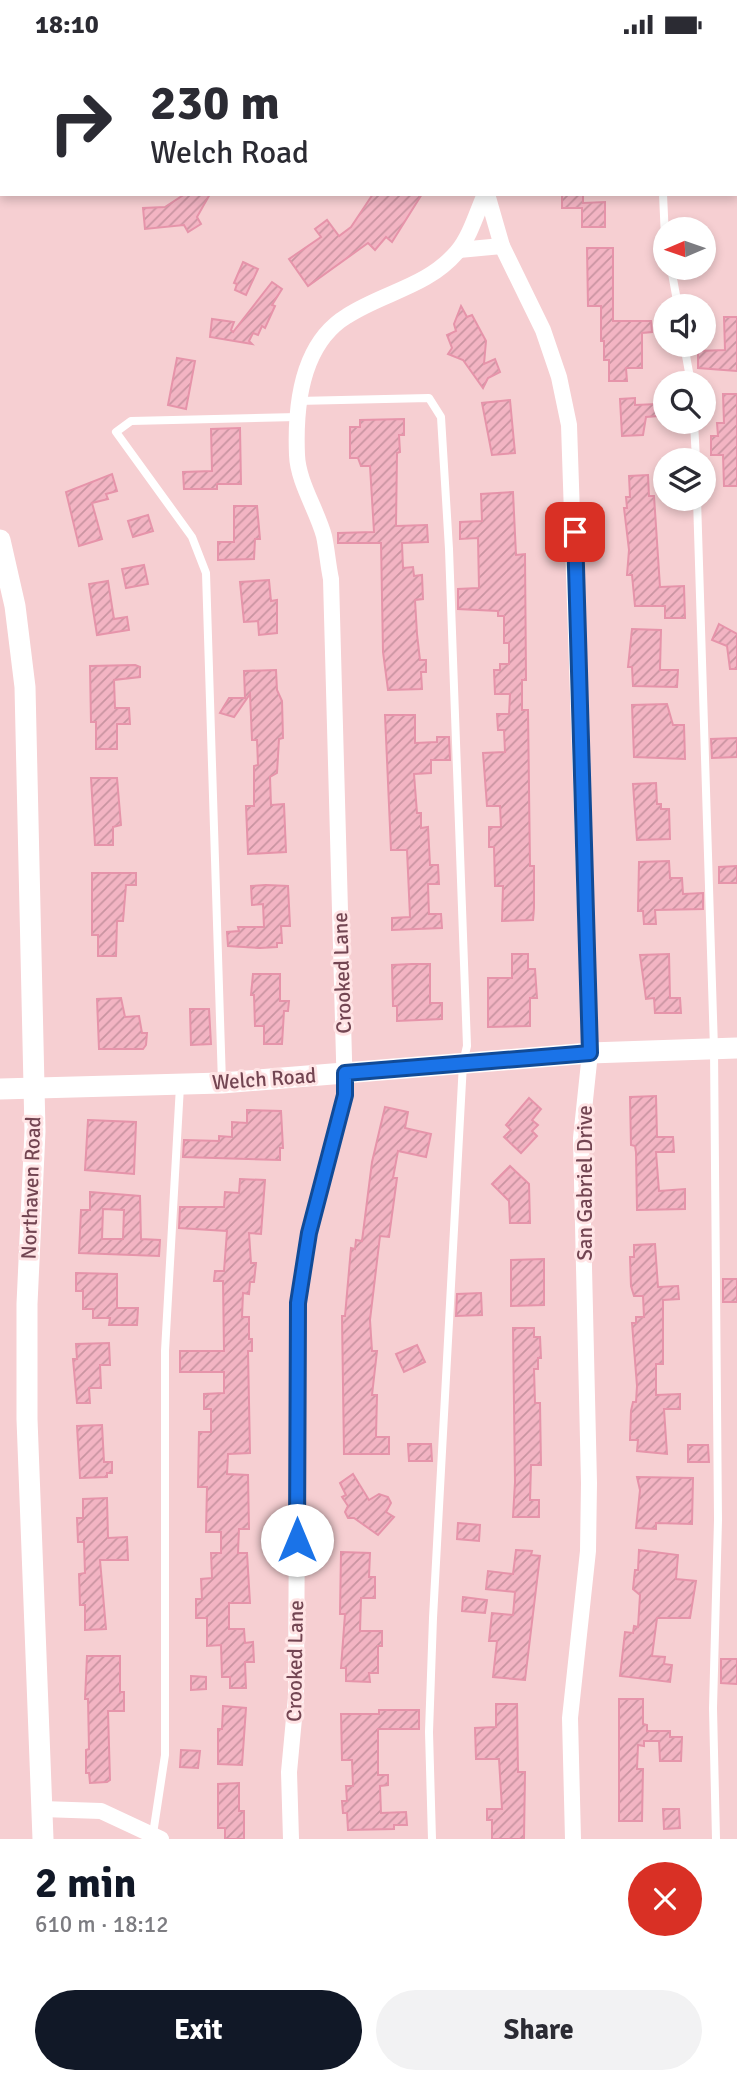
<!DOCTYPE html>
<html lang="en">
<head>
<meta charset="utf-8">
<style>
  body { margin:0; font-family:Signika,sans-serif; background:#f2f2f3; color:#2b2b33; height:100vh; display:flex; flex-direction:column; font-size:26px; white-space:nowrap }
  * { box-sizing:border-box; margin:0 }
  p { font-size:23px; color:#7c7c81 }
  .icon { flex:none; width:38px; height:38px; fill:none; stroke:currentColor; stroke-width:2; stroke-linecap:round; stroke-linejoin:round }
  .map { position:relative; height:1790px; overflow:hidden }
  .panel { display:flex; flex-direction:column; background:#fff; flex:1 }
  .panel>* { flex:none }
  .top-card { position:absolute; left:0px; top:0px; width:738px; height:147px; box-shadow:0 4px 10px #0003; background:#fff; color:#2b2b33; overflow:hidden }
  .needle { width:46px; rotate:268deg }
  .fabs { position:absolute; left:653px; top:168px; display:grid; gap:14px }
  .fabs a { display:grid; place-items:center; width:63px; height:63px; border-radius:50%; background:#fff; box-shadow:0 4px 10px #0003; font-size:35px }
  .pin { position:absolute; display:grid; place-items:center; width:60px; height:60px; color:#fff; margin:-30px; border-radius:14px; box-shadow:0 4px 10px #0006 }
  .me { position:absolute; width:77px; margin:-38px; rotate:0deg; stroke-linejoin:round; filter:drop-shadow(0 0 5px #0008) }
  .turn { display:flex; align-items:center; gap:24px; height:147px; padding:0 35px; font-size:32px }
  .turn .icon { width:91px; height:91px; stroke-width:2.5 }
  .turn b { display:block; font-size:49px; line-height:60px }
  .round { display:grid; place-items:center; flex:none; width:74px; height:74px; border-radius:37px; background:#f2f2f3 }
  .summary { display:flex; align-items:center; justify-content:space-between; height:119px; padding:0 35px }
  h1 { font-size:42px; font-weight:800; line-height:52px; color:#111827 }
  .action { display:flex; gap:14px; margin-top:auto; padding:14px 35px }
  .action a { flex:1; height:80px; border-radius:42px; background:#111827; color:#fff; font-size:28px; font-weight:800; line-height:80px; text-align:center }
  .action a+a { background:#f2f2f3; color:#2b2b33 }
  .status { display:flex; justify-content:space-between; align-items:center; height:49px; padding:0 35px; background:#fff; direction:ltr }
  .status svg { height:19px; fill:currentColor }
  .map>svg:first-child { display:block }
</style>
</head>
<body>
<div class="status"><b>18:10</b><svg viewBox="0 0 49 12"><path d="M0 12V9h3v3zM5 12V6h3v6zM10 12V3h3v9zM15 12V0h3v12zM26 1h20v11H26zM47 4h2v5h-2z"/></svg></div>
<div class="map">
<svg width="737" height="1790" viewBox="0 0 737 1790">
  <defs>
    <pattern id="building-hatch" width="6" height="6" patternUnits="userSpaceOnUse" patternTransform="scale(1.75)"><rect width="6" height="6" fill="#f3b4c3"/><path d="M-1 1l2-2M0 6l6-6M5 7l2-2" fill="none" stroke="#c994a1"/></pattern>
  </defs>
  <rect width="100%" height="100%" fill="#fdddde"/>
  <!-- residential -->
  <path fill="#f6cfd2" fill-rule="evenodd" d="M0,0H737V1790H0ZM2,2H737V145H2ZM665,180H704V219H665ZM665,257H704V296H665ZM665,334H704V373H665ZM665,411H704V450H665Z"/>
  <!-- building -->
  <g fill="url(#building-hatch)" stroke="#e694aa" stroke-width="2" fill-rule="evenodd">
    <path d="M185,145H210L197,168L201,175L188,183L184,176L145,180L143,159L165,158Z"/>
    <path d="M373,145H422L392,193L386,188L375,201L368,194L308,237L289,210L321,188L315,180L327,171L339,187L351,178Z"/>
    <path d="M562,145H583V154L605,153V178H582V159H562Z"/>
    <path d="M587,199H613V272H651L652,283L642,284V319H626L627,332H609V311H604V292H601V257H588Z"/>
    <path d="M243,213L258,220L246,246L235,241L237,235L234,234Z"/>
    <path d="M272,233L282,240L272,256L275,257L265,279L262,277L258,286L253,284L249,292L252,295L210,288L212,270L234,273L231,281L233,283Z"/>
    <path d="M461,257L467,268L472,266L486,292L484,315L495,310L500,323L488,329L483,339L463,311L448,305L452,299L447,286L456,282L454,275Z"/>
    <path d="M724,268H737V322L698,319V302L725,301Z"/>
    <path d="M177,309L195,312L186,360L168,356Z"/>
    <path d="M723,345H737V437H724L723,406H711V387H718L717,374H724Z"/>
    <path d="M635,349V356L657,355L658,367L646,368L643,386L622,387L620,350Z"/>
    <path d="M510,351L515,404L492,406L482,354Z"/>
    <path d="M404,370V386H399L400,403L397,404L396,477L427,476L428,493L402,494L403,519L413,518L414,527L422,526L423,550L415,551L417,585L420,611H426V623H421L422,640L388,641L383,603L381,494H338V484L374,483L370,417H361L358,409H350V378H360V371Z"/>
    <path d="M240,379L241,435H217V440H184L183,423L212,422L211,380Z"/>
    <path d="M112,425L117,442L106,445L108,450L92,454L102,490L79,497L66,443Z"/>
    <path d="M648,426L649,447H654L660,538L684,537L685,569H665V557H635L632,526H627L629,501L624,459H627L626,448H630L629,427Z"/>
    <path d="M513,443L516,506L525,505L526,631H522V661H528L530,817H534V859L533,871L502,872L503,837H495L494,798H489V778H501L500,757H487L483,704L505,703L504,681H498L497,665H509L510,645H495L494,621H500V615H509V594H504V567H498V562L458,560V540L479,539L478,489L460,490V473L482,472L481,445Z"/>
    <path d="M234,457H257L260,490H255L254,510L218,511V493H234Z"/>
    <path d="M148,466L153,482L133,488L128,472Z"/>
    <path d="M144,516L148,535L126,539L122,520Z"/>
    <path d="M269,531L271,552L277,551V584L259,586L258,572L244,573L240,533Z"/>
    <path d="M108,532L114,570L127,568L129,581L97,586L89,535Z"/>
    <path d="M719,575L737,585V620H730L727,597L712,591Z"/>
    <path d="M632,580L661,581L660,621H678L677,638L633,637L632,618H628Z"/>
    <path d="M135,616L140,618V628L114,631L115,659H129L130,675H117V700H96V673H91L90,617Z"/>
    <path d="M276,621L277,641L282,652L283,689L279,690L277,724L270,728L271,756L284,755L286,803L248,805L246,757H254V717L258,716L257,691H252L250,645L234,668L220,664L229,649H245L244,622Z"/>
    <path d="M667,655L673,676H684L685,710L634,708L632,656Z"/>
    <path d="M385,666H415V694L437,693V688H449L450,711H431V724L414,725L417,764H421V779L428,778L430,816H438L439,835H428L429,865H441L442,879L392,881V869L410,868L407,801H391Z"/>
    <path d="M737,689V708L712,709L711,690Z"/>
    <path d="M91,729H117L121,776L113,778V796H95Z"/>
    <path d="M656,734L657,755H661V760H669L670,790L637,791L633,735Z"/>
    <path d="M669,812L670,829H682L683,845L703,844V860L655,861L656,875H644L643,862H638L639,813Z"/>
    <path d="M737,817V834H719V818Z"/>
    <path d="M92,824H136V836H126L123,872H117L116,907H98V886H92Z"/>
    <path d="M266,836L288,837L290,877H281L282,894H277V898L260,899L228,897L227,883L239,882L238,878H264L263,855L252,856L251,837Z"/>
    <path d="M512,905H528V920H535L537,949H530V977L488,978V929H512Z"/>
    <path d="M669,905L670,949H680L681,964H655L654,949L646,950L640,906Z"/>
    <path d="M412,915H430V954H442V970L397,972V957H393L392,916Z"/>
    <path d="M253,925H280V952H289L288,962H284L282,995H264V977H255L254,946H251Z"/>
    <path d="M121,949L125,968L139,967L142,984H147L146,996L143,1000H99L97,950Z"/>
    <path d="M190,960H209L211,995L191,996Z"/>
    <path d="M656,1047L657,1088H673L674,1103H656L659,1142L685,1140V1160L637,1161L636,1103L635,1097L631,1096L630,1048Z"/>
    <path d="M529,1049L541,1060L532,1071L538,1076L532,1082L537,1087L521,1104L504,1088L511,1081L506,1076Z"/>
    <path d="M385,1058L408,1063L405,1079L431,1085L426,1108L398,1102L393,1129H397L389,1188L380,1187L370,1271L372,1302H377L372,1346H377L376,1388H389V1405H344L342,1267H345L351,1199L355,1200L356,1191L362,1192L372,1113Z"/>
    <path d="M247,1061L281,1062L283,1099H280V1111L183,1108L184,1091L219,1092V1087L232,1088V1073L247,1074Z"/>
    <path d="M88,1071L136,1073L134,1125L85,1121Z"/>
    <path d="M510,1117L529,1135L530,1174H510L509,1152L492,1135Z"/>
    <path d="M240,1130L265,1131L261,1185L249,1184L251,1214H256L254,1233H250L249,1245L243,1244L242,1268H249V1290H252V1302H248L250,1404L228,1405L227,1425L248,1426L249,1480H239L238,1504H247L250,1554H229V1580H244L245,1594L253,1593L254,1613H245L246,1639H230V1628H222L221,1596L207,1597V1569H196V1550H202L201,1530L212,1529L211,1504H221V1483H206L207,1438H198L199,1383H211V1360H204V1345L224,1344V1323H180V1302H224L223,1232H214L215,1222H224L227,1182L179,1179L180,1158H224L225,1143L239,1144Z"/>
    <path d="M90,1143L140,1147L141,1190L160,1191L159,1207L79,1204L81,1161H90ZM103,1160L124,1161L123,1190H102Z"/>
    <path d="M655,1195L658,1238L678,1237L679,1250L663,1251V1315H656V1346L680,1345V1360H664L667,1405L637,1402L638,1391H630L631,1362L633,1353H636L637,1337L632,1274H636V1268H644L643,1247H634L631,1237L630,1208H634V1196Z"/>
    <path d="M544,1210V1256L511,1257V1211Z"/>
    <path d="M76,1224L117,1225V1259H138L137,1276H109L110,1269H93V1260H83V1242H76Z"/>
    <rect x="723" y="1230" width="14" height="23"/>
    <path d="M481,1244L482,1266L456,1267L457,1245Z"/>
    <path d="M513,1279H534V1288H540L541,1309H538V1320H534L535,1354H540L541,1416H531L530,1451H539V1468H513L515,1433Z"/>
    <path d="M109,1294L110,1316H100L101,1339H89L90,1354H77L73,1310H77L76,1295Z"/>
    <path d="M417,1296L425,1313L404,1323L396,1305Z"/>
    <path d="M102,1376L104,1413H112V1424H107V1428L80,1429L77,1377Z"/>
    <path d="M408,1395H431L432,1412H409Z"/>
    <path d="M688,1396H708L709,1413H688Z"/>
    <path d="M353,1425L369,1451L379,1445L388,1448L391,1454L386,1463L394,1468L378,1486L354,1469H348L345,1463L348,1457L342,1448L346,1446L340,1434Z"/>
    <path d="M637,1428L693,1429L692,1475L656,1474V1480L636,1479L640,1441Z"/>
    <path d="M107,1449L108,1489L127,1488L128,1511H100L106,1580L85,1581V1556H80L79,1525L85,1524L84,1493H78L77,1469H83V1450Z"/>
    <path d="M458,1474L480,1476L479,1492L457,1490Z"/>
    <path d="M516,1501L532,1502L531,1506L540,1507L525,1631L493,1628L497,1592H489L492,1564L513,1566L515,1543L486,1540L488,1522L513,1525Z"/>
    <path d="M639,1501L678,1506L676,1530L696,1532L690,1569H657L652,1607L665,1608L664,1615L672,1616L670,1633L620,1627L625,1583L633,1584L634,1577L638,1578L640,1546L633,1540L635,1521H638Z"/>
    <path d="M341,1503L370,1504L369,1528H375V1549H361L360,1582H382V1597H378V1624H369L370,1633L346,1632V1619H341L345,1565H340Z"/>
    <path d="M463,1548L487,1551L485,1564L462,1562Z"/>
    <path d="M87,1607H120V1643H124V1662H108L110,1731L107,1733L90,1734L89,1724H86V1701L89,1700L88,1650H85Z"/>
    <path d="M721,1610H737V1635L721,1634Z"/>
    <path d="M191,1627L206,1628V1640L191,1641Z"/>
    <path d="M619,1650H643V1675L647,1676V1682H670V1688H682L681,1712H660L659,1692H644V1697L638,1696L637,1720H643L642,1772H619Z"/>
    <path d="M496,1655H517L518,1723H525L524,1790H492V1771H487V1760H502L499,1710H476L475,1679L496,1678Z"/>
    <path d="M223,1657L246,1659L242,1716L218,1715V1680H222Z"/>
    <path d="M379,1661H419V1680H378V1726H388V1736L380,1737L381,1764L406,1763L407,1776H394V1780L348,1781L347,1764H343L342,1752H347L346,1737H353L352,1711H342L341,1665H379Z"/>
    <path d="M181,1701L200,1702L198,1719L180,1718Z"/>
    <path d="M239,1734V1762H244V1790H225V1779H218V1735Z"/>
    <path d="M663,1760H679L680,1779L664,1780Z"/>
  </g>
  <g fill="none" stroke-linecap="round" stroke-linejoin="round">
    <!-- lane -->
    <g stroke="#fff" stroke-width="8">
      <path d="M663,145L665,189"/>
      <path d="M671,219L678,257"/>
      <path d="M684,296L691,334"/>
      <path d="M297,352L429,349L441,368L449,500L467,997L463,1014L433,1569L429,1683L432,1790"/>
      <path d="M694,373L696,411"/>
      <path d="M697,450L714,1000L718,1471L713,1659L716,1790"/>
      <path d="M222,1034L206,524L192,488L116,383L131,372L297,368"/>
      <path d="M153,1785L165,1706V1302L180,1037"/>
    </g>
    <!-- street -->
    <g stroke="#fff" stroke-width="16">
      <path d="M464,0V2"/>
      <path d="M166,2L167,0"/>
      <path d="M0,82H2"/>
      <path d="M487,145L502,197L543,281L559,328L569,376L590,1004L581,1089L589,1434L588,1502L570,1669L573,1790"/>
      <path d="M459,201L502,197"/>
      <path d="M42,1760L101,1762L161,1790"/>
      <path d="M291,1790L289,1723L296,1648L298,1254L309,1184L345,1046L331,530C328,516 327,501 324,487C317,461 298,433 297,406C295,358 301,295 347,267C384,243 427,238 457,203C470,188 477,163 485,145"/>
    </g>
    <!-- secondary -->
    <g stroke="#fff" stroke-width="21">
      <path d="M0,491L15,557L25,638L35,1082L27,1255V1370L43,1790"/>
      <path d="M0,1040L222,1034L590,1004L737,999"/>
    </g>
  </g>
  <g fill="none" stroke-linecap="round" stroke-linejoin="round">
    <defs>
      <path id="route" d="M297,1491L298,1254L309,1184L345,1046V1024L590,1004L575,483"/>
    </defs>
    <!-- route casing -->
    <use href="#route" stroke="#114b97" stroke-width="18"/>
    <!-- route -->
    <use href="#route" stroke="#1a73e8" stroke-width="12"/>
  </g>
  <g text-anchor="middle" stroke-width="6" stroke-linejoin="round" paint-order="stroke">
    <!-- street labels -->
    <g font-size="21" fill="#734552" stroke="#ffe4e5">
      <text transform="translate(342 924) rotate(-92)" y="7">Crooked Lane</text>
      <text transform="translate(264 1030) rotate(-4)" y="7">Welch Road</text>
      <text transform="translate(585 1134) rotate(-90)" y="7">San Gabriel Drive</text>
      <text transform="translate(31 1139) rotate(-88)" y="7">Northaven Road</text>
      <text transform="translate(295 1612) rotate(-89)" y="7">Crooked Lane</text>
    </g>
  </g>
</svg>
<div class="fabs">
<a><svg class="needle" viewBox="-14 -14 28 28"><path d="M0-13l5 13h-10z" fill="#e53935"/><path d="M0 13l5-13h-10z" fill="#7c7c81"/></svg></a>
<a><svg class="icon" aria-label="sound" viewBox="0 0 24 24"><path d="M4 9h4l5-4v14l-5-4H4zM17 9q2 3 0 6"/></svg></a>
<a><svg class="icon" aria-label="search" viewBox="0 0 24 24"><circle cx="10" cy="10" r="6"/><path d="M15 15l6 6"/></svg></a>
<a><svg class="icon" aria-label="layers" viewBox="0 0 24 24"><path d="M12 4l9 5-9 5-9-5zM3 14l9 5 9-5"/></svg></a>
</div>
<div class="pin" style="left:575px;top:483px;background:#d93025"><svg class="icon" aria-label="arrive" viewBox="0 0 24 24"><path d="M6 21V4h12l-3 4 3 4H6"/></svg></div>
<svg class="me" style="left:297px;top:1491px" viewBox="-20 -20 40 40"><circle r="19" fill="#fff"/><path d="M0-13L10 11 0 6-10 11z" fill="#1a73e8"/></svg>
<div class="top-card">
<div class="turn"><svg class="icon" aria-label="right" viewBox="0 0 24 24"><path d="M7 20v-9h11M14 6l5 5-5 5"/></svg><div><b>230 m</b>Welch Road</div></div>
</div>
</div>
<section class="panel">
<div class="summary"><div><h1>2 min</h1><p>610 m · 18:12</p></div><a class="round" style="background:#d93025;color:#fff"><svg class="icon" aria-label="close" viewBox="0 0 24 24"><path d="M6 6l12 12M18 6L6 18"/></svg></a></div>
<div class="action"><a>Exit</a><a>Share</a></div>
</section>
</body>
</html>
